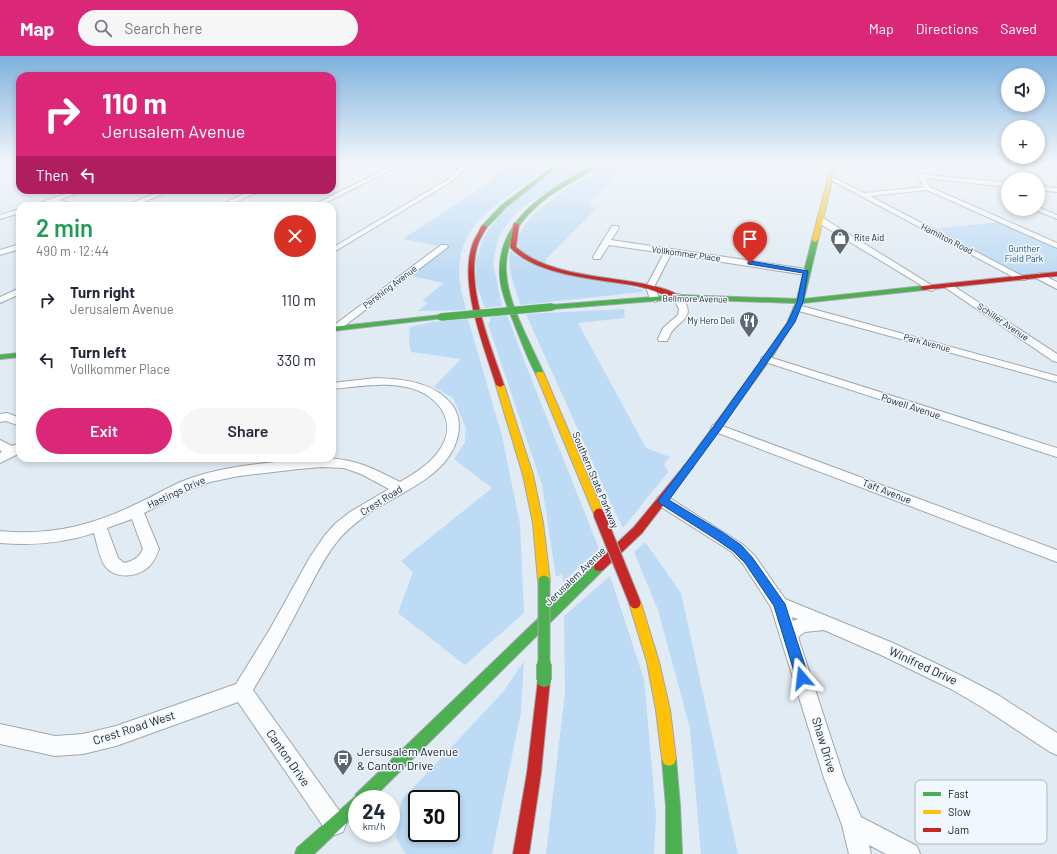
<!DOCTYPE html>
<html lang="en">
<head>
<meta charset="utf-8">
<style>
  body { margin:0; font-family:Barlow,sans-serif; background:#f6f6f7; color:#1f2937; height:100vh; display:flex; flex-direction:column; font-size:15px; white-space:nowrap }
  * { box-sizing:border-box; margin:0 }
  p { font-size:13px; color:#747a83 }
  .icon { flex:none; width:22px; height:22px; fill:none; stroke:currentColor; stroke-width:2; stroke-linecap:round; stroke-linejoin:round }
  .map { position:relative; flex:1; overflow:hidden }
  .details { position:absolute; left:16px; top:146px; width:320px; height:260px; display:flex; flex-direction:column; background:#fff; border-radius:12px; box-shadow:0 2px 6px #0003 }
  .details>* { flex:none }
  .guide { position:absolute; left:16px; top:16px; width:320px; height:122px; border-radius:12px; box-shadow:0 2px 6px #0003; background:#db2777; color:#fff; overflow:hidden }
  .controls { position:absolute; left:1001px; top:12px; display:grid; gap:8px }
  .controls a { display:grid; place-items:center; width:44px; height:44px; border-radius:50%; background:#fff; box-shadow:0 2px 6px #0003; font-size:20px }
  .speed { position:absolute; left:348px; top:734px; display:flex; gap:8px; font-size:20px; font-weight:700; text-align:center }
  .speed>* { display:grid; place-content:center; width:52px; height:52px; border-radius:50%; background:#fff; box-shadow:0 2px 6px #0003; line-height:1 }
  .speed small { font-size:10px; font-weight:400 }
  .speed .limit { border:2px solid #111; border-radius:6px; background:#fff; color:#111 }
  .pin { position:absolute; display:grid; place-items:center; width:34px; height:34px; color:#fff; margin:-41px -17px; border-radius:50% 50% 50% 0; rotate:-45deg; box-shadow:0 0 4px #0007 }
  .pin .icon { rotate:45deg }
  .me { position:absolute; width:44px; margin:-22px; rotate:343deg; stroke-linejoin:round; filter:drop-shadow(0 0 3px #0008) }
  .turn { display:flex; align-items:center; gap:14px; height:84px; padding:0 20px; font-size:18px }
  .turn .icon { width:52px; height:52px; stroke-width:2.5 }
  .turn b { display:block; font-size:28px; line-height:34px }
  .then { display:flex; align-items:center; height:38px; padding:0 20px; background:#0003; gap:8px; font-size:15px }
  .round { display:grid; place-items:center; flex:none; width:42px; height:42px; border-radius:21px; background:#f6f6f7 }
  .overview { display:flex; align-items:center; justify-content:space-between; height:68px; padding:0 20px }
  h1 { font-size:24px; font-weight:600; line-height:30px; color:#1e9e55 }
  .button { display:flex; gap:8px; margin-top:auto; padding:8px 20px }
  .button a { flex:1; height:46px; border-radius:24px; background:#db2777; color:#fff; font-size:16px; font-weight:600; line-height:46px; text-align:center }
  .button a+a { background:#f6f6f7; color:#1f2937 }
  ul { padding:0; list-style:none }
  li { display:flex; align-items:center; gap:12px; height:60px; padding:0 20px }
  li div { flex:1 }
  li b { display:block; font-size:15px }
  li em { font-style:normal }
  header { display:flex; align-items:center; gap:24px; box-sizing:border-box; height:56px; padding:0 20px; background:#db2777; color:#fff }
  header strong { font-size:19px }
  nav { display:flex; gap:22px; margin-inline-start:auto; font-size:14px }
  .search { width:280px; height:36px; background:#f6f6f7; display:flex; align-items:center; gap:10px; box-sizing:border-box; padding:0 14px; border-radius:22px; color:#747a83; font-size:15px }
  .map>svg:first-child { display:block }
</style>
</head>
<body>
<header>
<strong>Map</strong>
<div class="search"><svg class="icon" aria-label="search" viewBox="0 0 24 24"><circle cx="10" cy="10" r="6"/><path d="M15 15l6 6"/></svg>Search here</div>
<nav><a>Map</a><a>Directions</a><a>Saved</a></nav>
</header>
<div class="map">
<svg width="1057" height="798" viewBox="0 0 1057 798">
  <rect width="100%" height="100%" fill="#e1ebf3"/>
  <!-- green -->
  <g fill="#bddbf4" fill-rule="evenodd">
    <path d="M508,107H551C513,143 451,161 460,227C461,236 464,245 466,254L418,255L428,247L422,245L444,227L407,219L444,191L403,183L487,128Z"/>
    <path d="M565,107H592L523,151L513,160L498,182L493,207L502,250L485,252L476,228V205L483,182L499,160L517,143Z"/>
    <path d="M609,107H625L591,145L590,148L595,153L594,155L545,204L546,206L544,208L519,195C519,191 517,184 519,180C530,151 583,123 609,107Z"/>
    <path d="M998,166L1057,192V216L1023,220L932,173Z"/>
    <path d="M510,195L517,200L643,234L642,236L521,249C515,231 507,214 510,195Z"/>
    <path d="M624,253L625,262L578,267L646,392L670,401L664,408L668,416L623,472L614,454L526,258Z"/>
    <path d="M507,259C536,338 569,415 599,493L563,526L562,518L556,521L542,429L488,268L490,267V261Z"/>
    <path d="M468,263L502,380L520,468L524,557L465,609L398,557L413,516L401,505L492,432L454,403L465,386L466,372L453,342L434,331L461,303L411,296L409,284L410,271L433,266Z"/>
    <path d="M645,486L681,537L738,798H701L690,672L658,554L634,496Z"/>
    <path d="M610,520L644,623L656,759L654,798H546L565,637L564,560Z"/>
    <path d="M524,605L521,656L492,798H406L396,782L401,745L503,636ZM417,743H451V777H417Z"/>
  </g>
  <g fill="none" stroke-linecap="round" stroke-linejoin="round">
    <defs>
      <g id="street">
        <path d="M0,107L20,110V114L0,110Z"/>
        <path d="M398,107L403,108L319,150H311Z"/>
        <path d="M999,107H1005L1009,113L1008,114H1004Z"/>
        <path d="M466,108L469,110L468,111L451,126L332,197V192L447,124L458,113Z"/>
        <path d="M921,118L1008,127V131L925,122L930,131L1057,187V192L927,134L870,140L1026,222L1025,224H1019L827,122L832,121L864,137L924,131L918,120Z"/>
        <path d="M1038,130L1057,132V136L1038,134Z"/>
        <path d="M76,134H86L59,144L82,150H68L51,147L41,150H31Z"/>
        <path d="M164,134H173L133,150H124Z"/>
        <path d="M253,134H262L227,150H218Z"/>
        <path d="M1038,151L1057,159V163L1033,153H1038Z"/>
        <path d="M20,153V157L0,163V159Z"/>
        <path d="M817,162H823L936,232L932,235L929,234L817,166Z"/>
        <path d="M612,170H618L619,172L611,184L806,213L810,216L806,219L671,198L654,231L660,243L655,246L650,243L646,231L664,197L609,189L600,203H594L593,201Z"/>
        <path d="M20,188V193L0,199V194Z"/>
        <path d="M441,189H447L448,191L339,274H333V270Z"/>
        <path d="M1039,217L1057,226V233L1036,222L1035,220Z"/>
        <path d="M949,227L1057,298V306L1053,305L946,232L945,230Z"/>
        <path d="M20,232V238L0,247V241Z"/>
        <path d="M678,238L681,239C694,259 687,260 673,274C670,277 669,281 667,285H659L658,283L663,272L678,259L679,253L673,241Z"/>
        <path d="M798,249L1057,320V326L795,254L793,252L795,250Z"/>
        <path d="M766,300L1057,392V401L762,305L761,303L762,301Z"/>
        <path d="M376,322C404,323 435,326 453,350C459,359 460,369 458,379C450,419 403,435 372,455C359,464 346,474 336,487C323,503 314,523 304,542C288,573 271,604 253,634L343,760L346,768L343,776L335,779L327,776L238,646L116,690L83,698L55,700L0,688V668L55,680L83,678L116,670L236,628L270,573L310,501L325,479L336,467L350,456L389,433L361,418L344,412L322,411L299,413L239,420L210,426L185,436L144,457L159,493C157,498 155,503 152,507C142,521 116,525 105,510C99,501 97,487 94,477C63,487 32,490 0,487V475C47,480 92,470 134,449C151,442 166,432 183,425C216,412 249,409 284,405C304,403 324,400 344,404C364,407 382,417 400,426C413,418 429,409 438,396C461,366 437,337 406,331C382,326 356,331 332,333V327ZM132,463L143,493C139,502 133,505 124,507L118,502L107,472Z"/>
        <path d="M7,357L20,362V370L6,365L0,366V358Z"/>
        <path d="M717,368L1057,494V506L713,375L711,372L713,369Z"/>
        <path d="M0,384L12,390L20,387V397L0,407V397L2,396L0,394Z"/>
        <path d="M663,440L668,441L742,488L755,500L785,543L893,587L964,621L998,639L1057,677V699L1050,696L985,653L951,633L881,599L824,574L805,576L798,581L844,722L861,761L917,790L920,798H886L869,789L871,798H849L842,769L824,722L771,551L743,508L732,496L658,449L656,445L658,441ZM792,561L798,563L793,565Z"/>
      </g>
      <g id="fast">
        <path d="M558,107H562L506,151L486,172H482V170L502,149Z"/>
        <path d="M596,107H601C585,120 566,128 549,140C474,196 513,249 544,318L543,320H537C528,304 521,284 514,267C508,252 501,236 500,220C496,161 552,133 596,107Z"/>
        <path d="M815,182L818,184L804,243L923,230L926,232L923,234L802,247L793,267L774,298L691,413L688,414L683,411L685,409L767,297L787,267L796,247L678,243L552,253L549,251L552,249L678,239L797,243L812,184Z"/>
        <path d="M441,259L444,261L443,262L332,275V271Z"/>
        <path d="M20,297V301L0,303V299Z"/>
        <path d="M599,507L603,508L604,511L603,514L372,743H357V757L314,798H295L297,792L355,741L356,738L595,508Z"/>
        <path d="M669,696L674,698L676,703L680,750L682,798H666V750L662,703L664,698Z"/>
      </g>
      <g id="slow">
        <path d="M832,107H836L818,184L815,186L812,184Z"/>
        <path d="M537,316H543L544,318L604,458L603,461H595L594,458L536,318Z"/>
        <path d="M497,327H500L504,329L533,419L543,467L550,525L548,528L544,530L540,528L538,525L533,467L523,419L496,329Z"/>
        <path d="M635,542L639,544L641,547L659,606L670,654L676,703L674,708L669,710L664,708L662,703L656,654L647,606L629,547L631,544Z"/>
      </g>
      <g id="jam">
        <path d="M514,167L519,168L516,191C546,219 604,220 644,228C655,230 672,234 681,241L678,243C664,239 651,233 637,230C600,223 535,220 510,191Z"/>
        <path d="M484,169L487,171C484,176 480,182 478,188C464,228 491,290 504,329L500,331L496,329C484,290 458,227 473,187C475,182 479,176 481,171Z"/>
        <path d="M1057,216V220L923,234L920,232L923,230Z"/>
        <path d="M688,408L693,411L691,413L642,477L603,514L599,515L595,514L594,511L595,508L634,471L685,409Z"/>
        <path d="M544,618L549,620L550,624L541,717L529,798H513L527,717L538,624L539,620Z"/>
      </g>
    </defs>
    <!-- street casing -->
    <use href="#street" stroke="#a0a7ad" stroke-width="2"/>
    <!-- fast casing -->
    <use href="#fast" stroke="#a0a7ad" stroke-width="2"/>
    <!-- slow casing -->
    <use href="#slow" stroke="#a0a7ad" stroke-width="2"/>
    <!-- jam casing -->
    <use href="#jam" stroke="#a0a7ad" stroke-width="2"/>
    <!-- street -->
    <use href="#street" fill="#fafcfd" fill-rule="evenodd"/>
    <!-- fast -->
    <use href="#fast" fill="#4caf50" fill-rule="evenodd"/>
    <!-- slow -->
    <use href="#slow" fill="#ffc107" fill-rule="evenodd"/>
    <!-- jam -->
    <use href="#jam" fill="#c62828" fill-rule="evenodd"/>
    <defs>
      <path id="fast-bridge-far2" d="M441,261L552,251"/>
      <path id="fast-bridge-far1" d="M544,525V609"/>
      <path id="fast-bridge" d="M544,608V624"/>
      <path id="jam-bridge" d="M599,458L635,547"/>
    </defs>
    <!-- fast-bridge-far2 casing -->
    <use href="#fast-bridge-far2" stroke="#a0a7ad" stroke-width="8" stroke-linecap="butt"/>
    <!-- fast-bridge-far1 casing -->
    <use href="#fast-bridge-far1" stroke="#a0a7ad" stroke-width="13" stroke-linecap="butt"/>
    <!-- fast-bridge casing -->
    <use href="#fast-bridge" stroke="#a0a7ad" stroke-width="16" stroke-linecap="butt"/>
    <!-- jam-bridge casing -->
    <use href="#jam-bridge" stroke="#a0a7ad" stroke-width="13" stroke-linecap="butt"/>
    <!-- fast-bridge-far2 -->
    <use href="#fast-bridge-far2" stroke="#4caf50" stroke-width="7"/>
    <!-- fast-bridge-far1 -->
    <use href="#fast-bridge-far1" stroke="#4caf50" stroke-width="11"/>
    <!-- fast-bridge -->
    <use href="#fast-bridge" stroke="#4caf50" stroke-width="14"/>
    <!-- jam-bridge -->
    <use href="#jam-bridge" stroke="#c62828" stroke-width="11"/>
  </g>
  <!-- sky -->
  <linearGradient id="sky" x2="0" y2="1"><stop stop-color="#7eb1de"/><stop offset="0.49" stop-color="#f2f6fa"/><stop offset="1" stop-color="#f2f6fa" stop-opacity="0"/></linearGradient>
  <rect width="1057" height="219" fill="url(#sky)"/>
  <!-- route -->
  <path fill="#1a73e8" stroke="#114b97" d="M750,205L808,215L803,246L795,266L721,373L669,444L722,476L741,489L752,501L785,548L809,622L807,626L802,628L798,626L796,622L774,550L745,507L733,495L714,482L659,447L658,445L714,370L788,266L797,246L803,217L748,208V206Z"/>
  <!-- icons -->
  <defs>
    <symbol id="shop-pin" viewBox="-11 -11 22 30"><path d="M0 17L-7.5 6A9.5 9.5 0 1 1 7.5 6Z" fill="#5f676e" stroke="#f0f7fe"/><path d="M-5-2.5h2.3a2.7 3.5 0 0 1 5.4 0H5L5.5 6h-11ZM-1.5-2.5h3a1.5 2.3 0 0 0-3 0Z" fill="#fff"/></symbol>
    <symbol id="restaurant-pin" viewBox="-11 -11 22 30"><path d="M0 17L-7.5 6A9.5 9.5 0 1 1 7.5 6Z" fill="#5f676e" stroke="#f0f7fe"/><path d="M-5-6h1v4h1v-4h1v4h1v-4h1v5L-1.5 .5V6h-2V.5L-5-1ZM5-6V6H3V1.5H1.5Q1.5-4 5-6Z" fill="#fff"/></symbol>
    <symbol id="bus-pin" viewBox="-11 -11 22 30"><path d="M0 17L-7.5 6A9.5 9.5 0 1 1 7.5 6Z" fill="#5f676e" stroke="#f0f7fe"/><path d="M-5-6H5V4H4V6H2V4H-2V6H-4V4H-5ZM-3.5-4V0h7V-4ZM-3.5 1.2v1.5H-2V1.2ZM2 1.2v1.5H3.5V1.2Z" fill="#fff"/></symbol>
  </defs>
  <g fill-rule="evenodd">
    <use href="#shop-pin" x="829" y="171" width="22" height="30"/>
    <use href="#restaurant-pin" x="738" y="254" width="22" height="30"/>
    <use href="#bus-pin" x="332" y="692" width="22" height="30"/>
  </g>
  <g text-anchor="middle" stroke-width="3" stroke-linejoin="round" paint-order="stroke">
    <!-- far-poi labels -->
    <g font-size="9" fill="#192026" stroke="#f0f7fe" text-anchor="start">
      <text x="854" y="185">Rite Aid</text>
      <text x="735" y="268" text-anchor="end">My Hero Deli</text>
    </g>
    <!-- far-street labels -->
    <g font-size="9" fill="#192026" stroke="#f0f7fe">
      <text transform="translate(947 183) rotate(27)" y="3">Hamilton Road</text>
      <text transform="translate(686 198) rotate(8)" y="3">Vollkommer Place</text>
      <text transform="translate(390 231) rotate(-37)" y="3">Pershing Avenue</text>
      <text transform="translate(695 243) rotate(1)" y="3">Bellmore Avenue</text>
      <text transform="translate(1003 266) rotate(34)" y="3">Schiller Avenue</text>
      <text transform="translate(927 287) rotate(15)" y="3">Park Avenue</text>
    </g>
    <!-- far-park labels -->
    <g font-size="9" fill="#1e4c6d" stroke="#f0f7fe">
      <text x="1024" y="196">Gunther<tspan x="1024" dy="10">Field Park</tspan></text>
    </g>
    <!-- street labels -->
    <g font-size="10" fill="#192026" stroke="#f0f7fe">
      <text transform="translate(911 350) rotate(18)" y="4">Powell Avenue</text>
      <text transform="translate(596 424) rotate(67)" y="4">Southern State Parkway</text>
      <text transform="translate(887 435) rotate(21)" y="4">Taft Avenue</text>
      <text transform="translate(176 436) rotate(-25)" y="4">Hastings Drive</text>
      <text transform="translate(381 444) rotate(-32)" y="4">Crest Road</text>
      <text transform="translate(575 520) rotate(-44)" y="4">Jerusalem Avenue</text>
    </g>
    <!-- near-street labels -->
    <g font-size="12" fill="#192026" stroke="#f0f7fe">
      <text transform="translate(923 610) rotate(25)" y="4">Winifred Drive</text>
      <text transform="translate(134 672) rotate(-18)" y="4">Crest Road West</text>
      <text transform="translate(824 689) rotate(73)" y="4">Shaw Drive</text>
      <text transform="translate(288 702) rotate(55)" y="4">Canton Drive</text>
    </g>
    <!-- near-poi labels -->
    <g font-size="12" fill="#192026" stroke="#f0f7fe" text-anchor="start">
      <text x="357" y="700">Jersusalem Avenue<tspan x="357" dy="14">&amp; Canton Drive</tspan></text>
    </g>
  </g>
  <!-- legend -->
  <rect x="915" y="724" width="132" height="64" rx="6" fill="#f0f7fe" stroke="#b0b6bd" stroke-width="1"/>
  <rect x="923" y="736" width="18" height="4" fill="#4caf50"/>
  <rect x="923" y="754" width="18" height="4" fill="#ffc107"/>
  <rect x="923" y="772" width="18" height="4" fill="#c62828"/>
  <g font-size="11" fill="#192026">
    <text x="948" y="742">Fast</text>
    <text x="948" y="760">Slow</text>
    <text x="948" y="778">Jam</text>
  </g>
</svg>
<div class="controls">
<a><svg class="icon" aria-label="sound" viewBox="0 0 24 24"><path d="M4 9h4l5-4v14l-5-4H4zM17 9q2 3 0 6"/></svg></a>
<a>+</a>
<a>−</a>
</div>
<div class="speed"><div>24<small>km/h</small></div><div class="limit">30</div></div>
<div class="pin" style="left:750px;top:207px;background:#d93025"><svg class="icon" aria-label="arrive" viewBox="0 0 24 24"><path d="M6 21V4h12l-3 4 3 4H6"/></svg></div>
<svg class="me" style="left:802px;top:622px" viewBox="-20 -20 40 40"><path d="M0-17L14 15 0 8-14 15z" fill="#1a73e8" stroke="#fff" stroke-width="4"/></svg>
<div class="guide">
<div class="turn"><svg class="icon" aria-label="right" viewBox="0 0 24 24"><path d="M7 20v-9h11M14 6l5 5-5 5"/></svg><div><b>110 m</b>Jerusalem Avenue</div></div>
<div class="then">Then<svg class="icon" aria-label="left" viewBox="0 0 24 24"><path d="M17 20v-9H6M10 6l-5 5 5 5"/></svg></div>
</div>
<section class="details">
<div class="overview"><div><h1>2 min</h1><p>490 m · 12:44</p></div><a class="round" style="background:#d93025;color:#fff"><svg class="icon" aria-label="close" viewBox="0 0 24 24"><path d="M6 6l12 12M18 6L6 18"/></svg></a></div>
<ul>
<li><svg class="icon" aria-label="right" viewBox="0 0 24 24"><path d="M7 20v-9h11M14 6l5 5-5 5"/></svg><div><b>Turn right</b><p>Jerusalem Avenue</p></div><em>110 m</em></li>
<li><svg class="icon" aria-label="left" viewBox="0 0 24 24"><path d="M17 20v-9H6M10 6l-5 5 5 5"/></svg><div><b>Turn left</b><p>Vollkommer Place</p></div><em>330 m</em></li>
</ul>
<div class="button"><a>Exit</a><a>Share</a></div>
</section>
</div>
</body>
</html>
